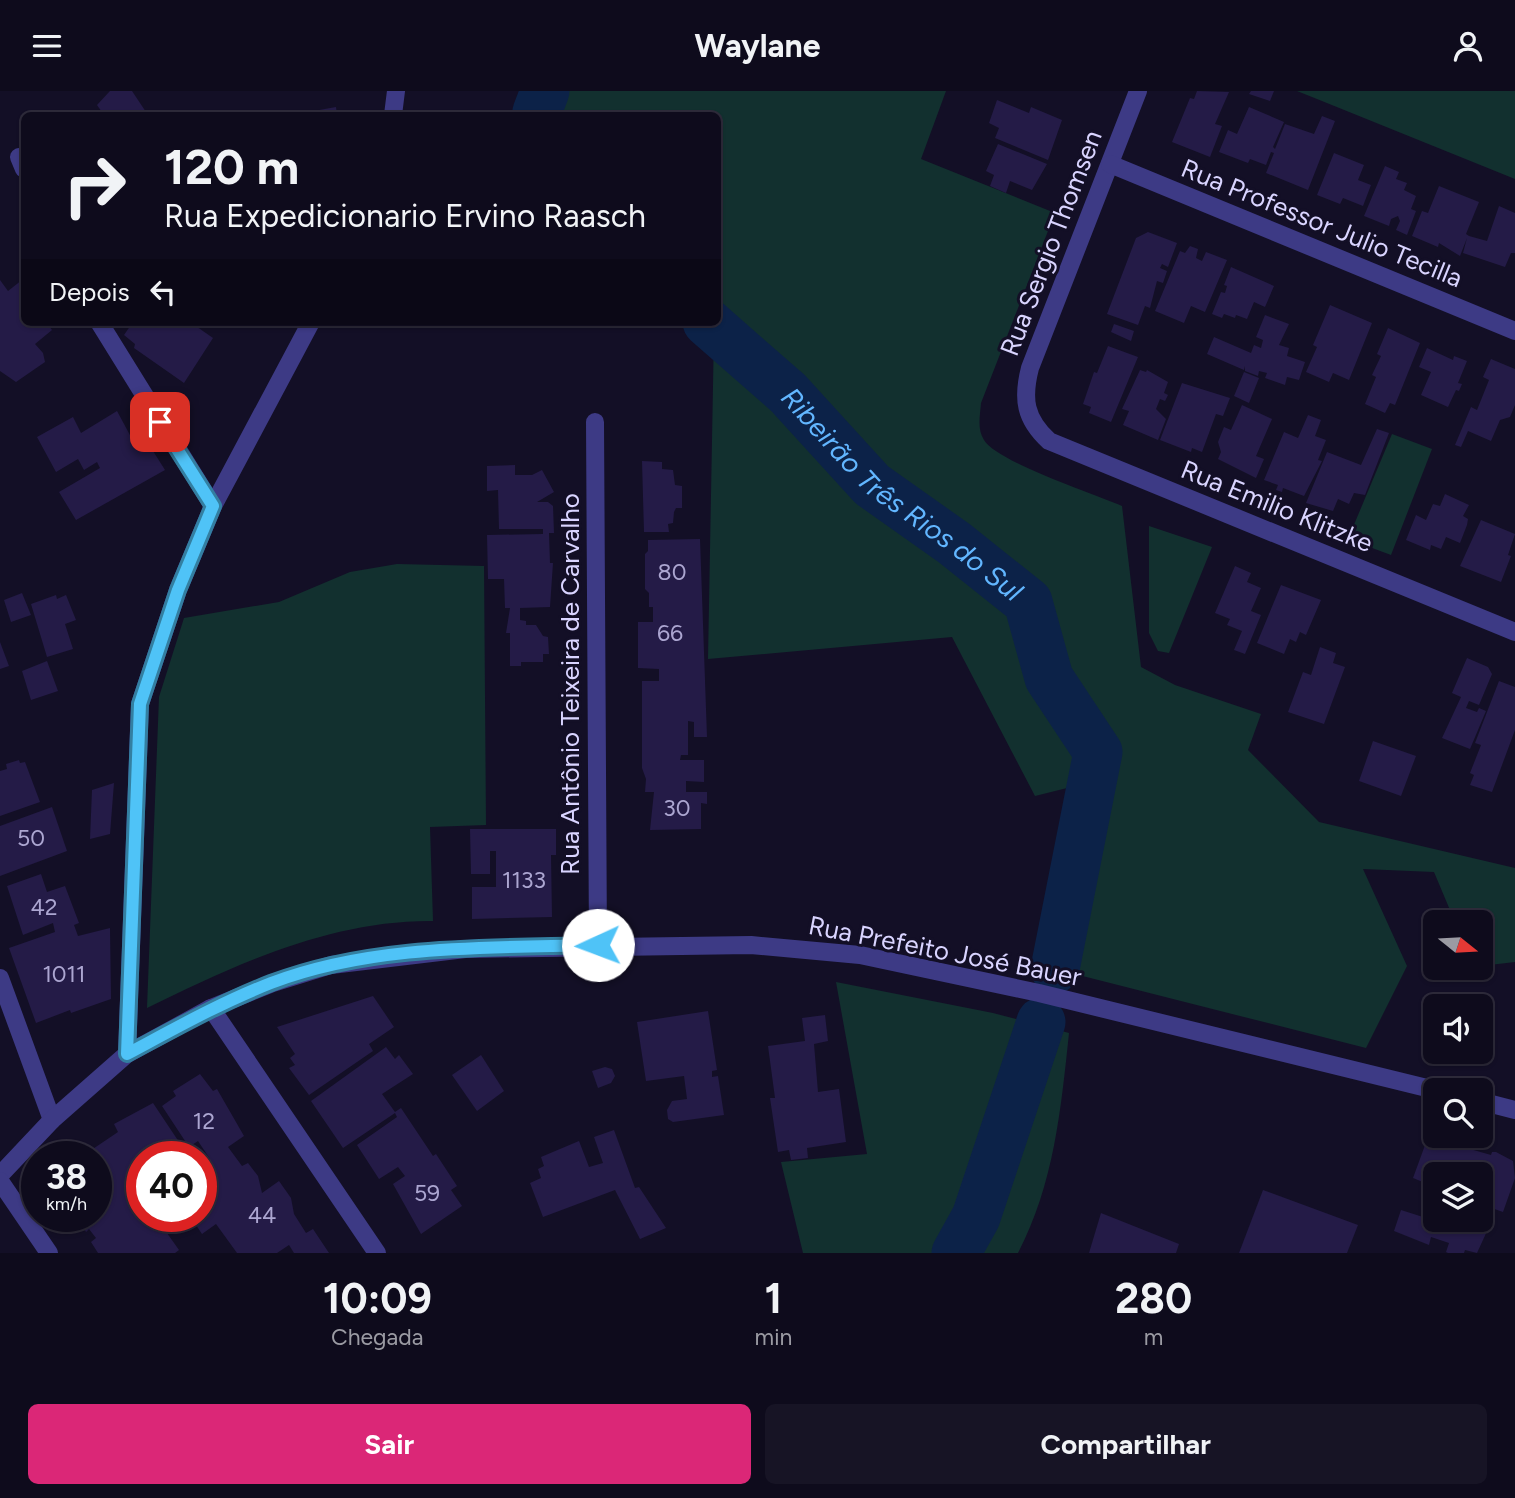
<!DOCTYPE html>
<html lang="pt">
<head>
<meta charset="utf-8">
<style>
  body { margin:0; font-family:Figtree,sans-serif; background:#171425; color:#f1f3f6; height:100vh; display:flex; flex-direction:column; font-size:26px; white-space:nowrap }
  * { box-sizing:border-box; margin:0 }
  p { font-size:23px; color:#9b9ba3 }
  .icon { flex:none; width:38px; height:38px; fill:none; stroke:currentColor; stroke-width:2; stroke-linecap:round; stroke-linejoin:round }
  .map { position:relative; height:1162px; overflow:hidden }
  .sheet { display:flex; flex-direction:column; background:#0e0b1c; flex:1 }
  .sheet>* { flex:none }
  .hud { position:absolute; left:21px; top:21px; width:700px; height:214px; border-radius:10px; box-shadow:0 2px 5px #0004,0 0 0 2px #2e2b3b; background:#0e0b1c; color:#f1f3f6; overflow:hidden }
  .needle { width:46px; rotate:108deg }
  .controls { position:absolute; left:1423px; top:819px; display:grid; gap:14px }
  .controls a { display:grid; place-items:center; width:70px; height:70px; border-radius:10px; background:#0e0b1c; box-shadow:0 2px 5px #0004,0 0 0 2px #2e2b3b; font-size:35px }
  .speed { position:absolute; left:21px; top:1050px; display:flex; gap:14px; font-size:35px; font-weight:700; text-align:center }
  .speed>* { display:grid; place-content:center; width:91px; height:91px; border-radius:50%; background:#0e0b1c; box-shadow:0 2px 5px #0004,0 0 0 2px #2e2b3b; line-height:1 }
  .speed small { font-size:18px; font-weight:400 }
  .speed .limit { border:10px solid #d22; background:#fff; color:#111 }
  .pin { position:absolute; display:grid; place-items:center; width:60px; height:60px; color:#fff; margin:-30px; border-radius:14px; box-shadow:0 4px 10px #0006 }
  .me { position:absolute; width:77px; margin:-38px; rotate:268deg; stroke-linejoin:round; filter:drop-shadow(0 0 5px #0008) }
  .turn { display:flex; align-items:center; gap:24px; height:147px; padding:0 28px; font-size:32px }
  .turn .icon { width:91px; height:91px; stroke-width:2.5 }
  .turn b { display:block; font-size:49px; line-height:60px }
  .then { display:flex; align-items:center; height:66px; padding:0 28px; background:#0003; gap:14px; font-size:26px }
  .eta { display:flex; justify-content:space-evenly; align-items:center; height:119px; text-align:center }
  .eta b { font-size:42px; font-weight:700; line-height:49px }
  .cta { display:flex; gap:14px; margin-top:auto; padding:14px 28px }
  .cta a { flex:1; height:80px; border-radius:10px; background:#db2777; color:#fff; font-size:28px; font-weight:700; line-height:80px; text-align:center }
  .cta a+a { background:#171425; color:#f1f3f6 }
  header { display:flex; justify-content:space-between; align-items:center; height:91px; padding:0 28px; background:#0e0b1c; font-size:32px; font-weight:700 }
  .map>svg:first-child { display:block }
</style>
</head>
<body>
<header><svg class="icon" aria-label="menu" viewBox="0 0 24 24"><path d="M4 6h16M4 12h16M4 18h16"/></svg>Waylane<svg class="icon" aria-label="person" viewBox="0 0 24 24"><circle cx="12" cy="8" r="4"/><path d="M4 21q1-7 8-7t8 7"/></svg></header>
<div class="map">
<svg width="1515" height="1162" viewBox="0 0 1515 1162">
  <rect width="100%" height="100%" fill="#130f26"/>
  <!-- green -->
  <g fill="#12302f">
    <path d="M545,0H946L921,68L1055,122L981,312C980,325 977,338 984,349C997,371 1095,403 1122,415L1141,576L1175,594L1261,623L1248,659L1319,731L1515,777V871L1481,875L1480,831H1455L1434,781L1363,778L1407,875L1366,957L1055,878L1091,691L1035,705L952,546L708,568L714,240L707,231H718V24H539L537,21Z"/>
    <path d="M1297,0H1515V88L1317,8Z"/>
    <path d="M1392,343L1432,358L1391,464L1348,448Z"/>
    <path d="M1149,435L1212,456L1169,562L1158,560L1149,542Z"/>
    <path d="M397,473L484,475L486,734L430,736L433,830C331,829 237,873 147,917L159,606L184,527L279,511L350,481Z"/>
    <path d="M836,891L993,922L1069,942C1061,1018 1054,1093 1018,1162H803L781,1071L867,1063Z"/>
  </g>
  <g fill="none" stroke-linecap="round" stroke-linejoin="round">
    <!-- river -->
    <g stroke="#0c2248" stroke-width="49">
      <path d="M539,24L537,21L545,0"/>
      <path id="s1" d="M707,231L788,302L872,394L954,452L1028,511L1049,587L1098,661L1055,878"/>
      <path d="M956,1162L976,1126L1041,931"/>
    </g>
  </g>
  <!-- building -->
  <g fill="#241b47">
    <path d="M110,0H132L148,24H104L97,14Z"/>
    <path d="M1197,0L1229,1L1215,33L1222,35L1210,66L1172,51L1190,7L1194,8Z"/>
    <path d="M1251,0H1274L1270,10L1249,3Z"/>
    <path d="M997,9L1029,22L1031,16L1062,29L1048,69L995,47L999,37L989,32Z"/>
    <path d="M336,16L337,24H308V21Z"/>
    <path d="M1249,16L1284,31L1273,56L1275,58L1285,33L1314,43L1322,25L1335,30L1308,99L1266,82L1274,62L1271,61L1266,74L1250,68L1248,72L1219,61L1228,39L1237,43Z"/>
    <path d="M998,53L1047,73L1032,99L1010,90L1006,102L990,95L994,84L986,80Z"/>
    <path d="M1334,62L1364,74L1358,89L1371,94L1363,115L1343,107L1340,113L1317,104Z"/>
    <path d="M1385,75L1399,81L1396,88L1407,92L1404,99L1416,105L1411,118L1416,120L1407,144L1396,139L1400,130L1398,125L1391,128L1389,135L1364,125Z"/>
    <path d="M1439,95L1479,111L1466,143L1469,145L1487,150L1499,115L1515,122V162H1511L1505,176L1463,162L1467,147L1460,165L1439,152L1438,156L1412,145L1422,120L1428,122Z"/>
    <path d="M1148,141L1177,152L1168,176L1162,173L1160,177L1167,180L1163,192L1157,190L1150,217L1145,215L1138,234L1107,223L1136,147Z"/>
    <path d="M1190,155L1198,158L1196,167L1202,170L1206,161L1227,169L1205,221L1191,215L1184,232L1155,220L1180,160L1185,162Z"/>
    <path d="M1231,176L1274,195L1265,216L1254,211L1247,228L1236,224L1235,227L1224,223L1222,227L1212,223L1221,201L1225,202L1227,195L1224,194Z"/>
    <path d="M0,189L8,200L22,189L24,231H46L52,239L35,253L43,262L45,271L16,291L0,280Z"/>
    <path d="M1330,214L1372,232L1349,289L1333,282L1329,291L1306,281L1317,256L1313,254Z"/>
    <path d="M1265,224L1289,233L1279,254L1289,257L1287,265L1305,271L1299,289L1287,286L1285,294L1265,287L1267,282L1259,280L1258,285L1245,280V275L1244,279L1207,263L1214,246L1251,262L1254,254L1261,257L1263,249L1256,246Z"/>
    <path d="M133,231H190L213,247L184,292L134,257L135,253L124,244Z"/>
    <path d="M1114,233L1134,240L1131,250L1111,241Z"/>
    <path d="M1388,237L1420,252L1395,314L1390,312L1385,322L1365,313L1376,286L1372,284L1381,265L1377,263Z"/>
    <path d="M1108,255L1138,266L1111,331L1089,322L1091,316L1083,313L1094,281L1097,282Z"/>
    <path d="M1427,257L1453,269L1454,265L1467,270L1458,292L1462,293L1459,300L1456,299L1448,316L1421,304L1431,281L1419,276Z"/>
    <path d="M1491,268L1515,278V314L1510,326L1500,329L1491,350L1468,340L1461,356L1455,354L1471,316L1477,319L1489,289L1483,286Z"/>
    <path d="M1140,279L1146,281L1147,279L1168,291L1164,302L1168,304L1165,310L1160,308L1156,318L1166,328L1158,349L1123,334L1129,320L1122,318Z"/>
    <path d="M1244,281L1259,287L1249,312L1234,305Z"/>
    <path d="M1182,292L1230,307L1223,325L1216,323L1202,361L1192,357L1191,361L1160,349Z"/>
    <path d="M1242,314L1272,328L1256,365L1264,368L1256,387L1218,368L1221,361L1218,351L1224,336L1231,339Z"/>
    <path d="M117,320L131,346L141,341L165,379L76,429L59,401L100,377L97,371L84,379L78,368L56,381L37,346L73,326L81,342Z"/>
    <path d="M1308,324L1321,329L1315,345L1326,349L1318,369L1322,370L1304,405L1283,397L1282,401L1276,399L1278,394L1264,389L1284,341L1298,347Z"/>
    <path d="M1377,338L1389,342L1365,404L1354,402L1349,413L1338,408L1333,420L1306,412L1327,361L1361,374Z"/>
    <path d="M642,370L662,371V378L673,379L675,394L682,395V417H676L674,421L673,432L668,433L669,441H644Z"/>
    <path d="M515,374V384H532L542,379L554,401L537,411H548L553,415L554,442H549L550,472H553L550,516L520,517V529L526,530V534H536L543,545L548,546L549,563H543V571H521V575H510V542H506L510,517H505L504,488H488L487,444L543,443V438H499L498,399L487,400V375Z"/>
    <path d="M1445,403L1469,414L1463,425L1468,428L1467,434L1460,452L1446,446L1441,458L1431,454L1430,459L1406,449L1416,424L1426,429L1433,413L1440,415Z"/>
    <path d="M1481,429L1515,443L1508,464L1511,465L1501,491L1460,475Z"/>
    <path d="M700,448L707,646H694V631L688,630V664H681L680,669H704V691L686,690V701H707V713L701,712V738L650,739L654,701H645L646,688L642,677V590H659V578L638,577V531H653V516H649V502L645,498V463L648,460V449Z"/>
    <path d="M1235,475L1251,482L1247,491L1261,497L1251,520L1261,524L1245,563L1234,559L1242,540L1227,534L1230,528L1215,522Z"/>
    <path d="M1281,494L1321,509L1306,544L1300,541L1296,551L1290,548L1284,563L1257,552Z"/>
    <path d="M22,502L31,524L11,531L4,509Z"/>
    <path d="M56,504L57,508L66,504L76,529L65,533L73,558L47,566L31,513Z"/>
    <path d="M0,551L9,575L0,578Z"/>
    <path d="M1320,556L1336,562L1333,572L1345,576L1324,633L1288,621L1303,581L1311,584Z"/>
    <path d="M1467,567L1488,576L1492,583L1479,614L1469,610L1466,617L1477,621L1479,617L1486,620L1470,658L1442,647L1461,606L1452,602Z"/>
    <path d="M47,570L58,600L31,609L22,580Z"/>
    <path d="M1499,590L1515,596V639L1492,701L1470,694L1474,684L1470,682L1481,654L1475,652Z"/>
    <path d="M1373,650L1416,665L1401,705L1359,690Z"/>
    <path d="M19,669L20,672L25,671L40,711L0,725V680L7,678L6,673Z"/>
    <path d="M114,692L110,743L90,748L92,699Z"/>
    <path d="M52,716L67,760L0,785V735Z"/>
    <path d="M470,738H556V764H551L552,826L472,828V796H496V760H490V783H471Z"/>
    <path d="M41,783L47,801L65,795L79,832L74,834L78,845L110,837L111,908L71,922L70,919L36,932L9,857L55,841L53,832L23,844L7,795Z"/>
    <path d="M373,905L394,936L369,953L373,960L309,1004L289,977L295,974L290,967L295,963L277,936Z"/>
    <path d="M708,920L717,979L712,980V986L718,985L724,1024L673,1031L668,1028L667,1019L672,1010L687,1008L684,985L646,990L637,931Z"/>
    <path d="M825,924L828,950L814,953L818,1001L839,998L846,1051L807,1057L808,1067L791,1069L789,1059L778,1061L770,1007H775L768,955L805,950L802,927Z"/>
    <path d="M386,956L395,968L399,964L413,983L382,1003L395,1021L401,1017L433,1065L436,1063L457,1095L451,1099L462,1115L421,1143L393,1093L405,1085L398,1076L379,1088L357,1054L397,1026L395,1022L343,1057L311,1010Z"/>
    <path d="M481,964L504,1000L477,1020L452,984Z"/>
    <path d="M605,976L612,978L615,985L611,992L598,997L592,980Z"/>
    <path d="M200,983L213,1000L217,998L244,1045L228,1056L242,1075L248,1072L258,1085L262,1102L279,1090L291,1107L294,1123L306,1142L313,1138L329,1162H294L289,1154L277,1162H237L216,1133L202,1143L190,1125H201V1074L210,1068L198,1050L189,1056L162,1015L176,1005L173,1000Z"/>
    <path d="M153,1012L183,1057L170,1066H142V1125H161L157,1128L179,1159L175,1162H98L91,1151L96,1147L89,1138L86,1141L77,1125H96V1066H81L118,1041L114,1033Z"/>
    <path d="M614,1039L635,1097L639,1096L666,1137L640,1148L615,1099L543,1126L530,1092L541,1087L538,1078L544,1075L541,1066L579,1050L589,1076L603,1072L594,1046Z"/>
    <path d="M1428,1046L1491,1064L1492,1061H1496L1513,1070L1515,1087L1503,1121L1480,1113V1083H1435V1096L1413,1087Z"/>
    <path d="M1263,1099L1358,1134L1347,1162H1239Z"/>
    <path d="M1427,1114L1435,1117V1129H1481L1486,1133L1488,1138L1477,1162L1465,1159L1464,1162H1448L1446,1161L1449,1152L1431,1146L1429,1154L1394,1140L1401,1119L1423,1126Z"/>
    <path d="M1101,1122L1179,1153L1176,1162H1089Z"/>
  </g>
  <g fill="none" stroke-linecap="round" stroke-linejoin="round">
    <!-- minor -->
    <g stroke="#3d3a85" stroke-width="18">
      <path d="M1138,0L1030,277C1022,308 1025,328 1049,350L1515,541"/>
      <path d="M393,24L396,0"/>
      <path d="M19,66L24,78"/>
      <path d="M1110,73L1515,240"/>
      <path d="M99,231L213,415"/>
      <path d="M595,331L598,854"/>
      <path d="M0,887L52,1029"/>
      <path d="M211,917L377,1162"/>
      <path d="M127,963L140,613L178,499L213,415L311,231"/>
      <path d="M1480,1010L1515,1019"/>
      <path d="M0,1084L52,1029L127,963L211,917L273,892L331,874L465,858L751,854L860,864L1039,902L1435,999"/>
      <path d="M0,1090L49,1162"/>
    </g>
  </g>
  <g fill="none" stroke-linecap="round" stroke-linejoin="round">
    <defs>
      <path id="route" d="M160,331L213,415L178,499L140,613L127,963C174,938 220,912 271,892C373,853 490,857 598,854"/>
    </defs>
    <!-- route casing -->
    <use href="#route" stroke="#337fa1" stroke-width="18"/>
    <!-- route -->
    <use href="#route" stroke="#4fc3f7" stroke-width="12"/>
  </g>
  <g text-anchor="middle" stroke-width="6" stroke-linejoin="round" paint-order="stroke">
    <!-- number labels -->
    <g font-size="23" fill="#aca6d1">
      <text x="672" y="489">80</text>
      <text x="670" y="550">66</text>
      <text x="677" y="725">30</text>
      <text x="31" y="755">50</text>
      <text x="524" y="797">1133</text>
      <text x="44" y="824">42</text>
      <text x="64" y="891">1011</text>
      <text x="204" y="1038">12</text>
      <text x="427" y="1110">59</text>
      <text x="262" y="1132">44</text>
    </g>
    <!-- street labels -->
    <g font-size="26" fill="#d9d4ff" stroke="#130f26">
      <text transform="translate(1322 132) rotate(22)" y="9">Rua Professor Julio Tecilla</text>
      <text transform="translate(1051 152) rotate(-69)" y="9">Rua Sergio Thomsen</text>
      <text transform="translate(1277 415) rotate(22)" y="9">Rua Emilio Klitzke</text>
      <text transform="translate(570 593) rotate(-90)" y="9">Rua Antônio Teixeira de Carvalho</text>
      <text transform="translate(945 860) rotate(11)" y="9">Rua Prefeito José Bauer</text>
    </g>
    <!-- water labels -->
    <g font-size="28" font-style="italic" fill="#62b6ff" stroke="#130f26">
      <text dy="10" stroke="none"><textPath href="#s1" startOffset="261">Ribeirão Três Rios do Sul</textPath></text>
    </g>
  </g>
</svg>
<div class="controls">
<a><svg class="needle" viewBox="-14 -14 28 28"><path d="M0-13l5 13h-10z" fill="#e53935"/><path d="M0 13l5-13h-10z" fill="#9b9ba3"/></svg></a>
<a><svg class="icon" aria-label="sound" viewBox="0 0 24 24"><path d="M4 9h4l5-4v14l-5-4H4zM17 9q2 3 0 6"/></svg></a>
<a><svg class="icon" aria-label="search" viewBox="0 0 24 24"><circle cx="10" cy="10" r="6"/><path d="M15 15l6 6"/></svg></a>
<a><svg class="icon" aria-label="layers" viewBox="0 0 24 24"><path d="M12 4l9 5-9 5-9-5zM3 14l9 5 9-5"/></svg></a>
</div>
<div class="speed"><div>38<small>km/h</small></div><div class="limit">40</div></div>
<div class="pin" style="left:160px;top:331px;background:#d93025"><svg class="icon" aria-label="arrive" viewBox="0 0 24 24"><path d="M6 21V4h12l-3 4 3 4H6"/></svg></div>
<svg class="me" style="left:598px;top:854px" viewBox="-20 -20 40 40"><circle r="19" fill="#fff"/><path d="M0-13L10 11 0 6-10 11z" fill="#4fc3f7"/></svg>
<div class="hud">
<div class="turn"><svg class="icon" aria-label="right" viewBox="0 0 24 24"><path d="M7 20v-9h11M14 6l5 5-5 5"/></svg><div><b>120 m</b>Rua Expedicionario Ervino Raasch</div></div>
<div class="then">Depois<svg class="icon" aria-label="left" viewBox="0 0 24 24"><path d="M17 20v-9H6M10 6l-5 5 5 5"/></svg></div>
</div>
</div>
<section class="sheet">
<div class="eta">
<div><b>10:09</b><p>Chegada</p></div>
<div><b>1</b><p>min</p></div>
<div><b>280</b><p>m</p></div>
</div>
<div class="cta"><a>Sair</a><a>Compartilhar</a></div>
</section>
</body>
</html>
